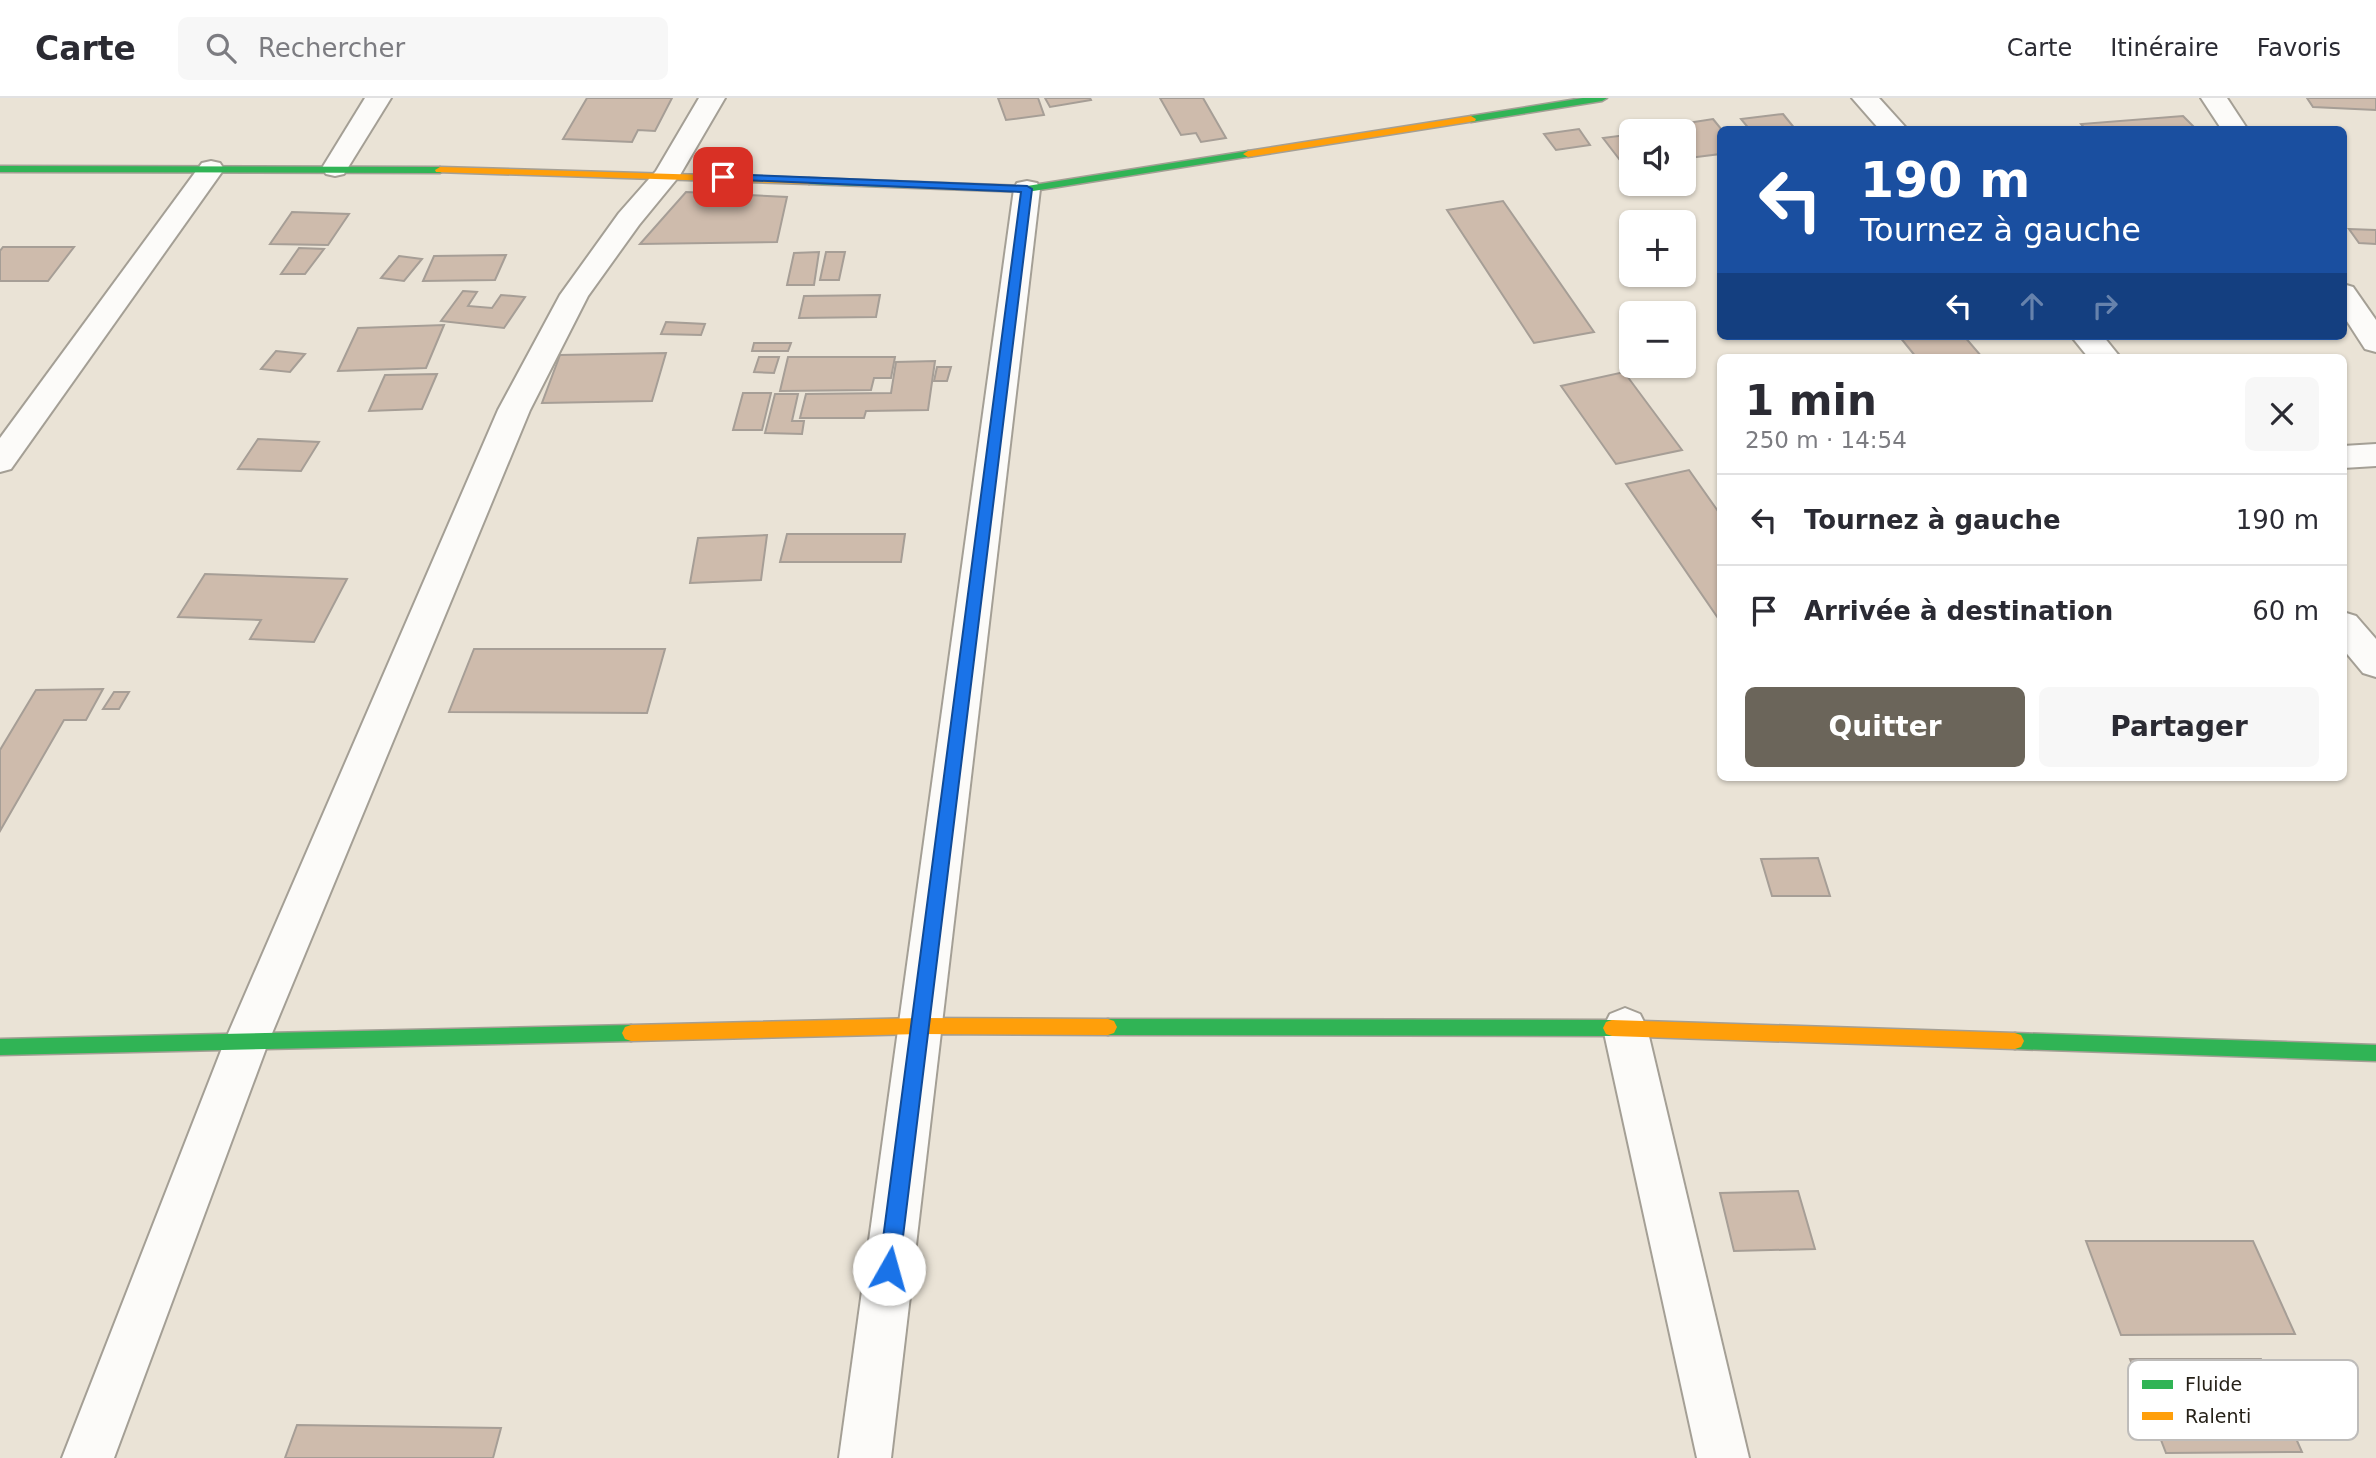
<!DOCTYPE html>
<html lang="fr">
<head>
<meta charset="utf-8">
<style>
  body { margin:0; font-family:"DejaVu Sans",sans-serif; background:#f7f7f7; color:#2b2b33; height:100vh; display:flex; flex-direction:column; font-size:26px; white-space:nowrap }
  * { box-sizing:border-box; margin:0 }
  p { font-size:23px; color:#7c7c81 }
  .icon { flex:none; width:38px; height:38px; fill:none; stroke:currentColor; stroke-width:2; stroke-linecap:round; stroke-linejoin:round }
  .map { position:relative; flex:1; overflow:hidden }
  .panel { position:absolute; left:1717px; top:256px; width:630px; height:427px; display:flex; flex-direction:column; background:#fff; border-radius:10px; box-shadow:0 2px 5px #0004 }
  .panel>* { flex:none }
  .banner { position:absolute; left:1717px; top:28px; width:630px; height:214px; border-radius:10px; box-shadow:0 2px 5px #0004; background:#1a4fa0; color:#fff; overflow:hidden }
  .fabs { position:absolute; left:1619px; top:21px; display:grid; gap:14px }
  .fabs a { display:grid; place-items:center; width:77px; height:77px; border-radius:10px; background:#fff; box-shadow:0 2px 5px #0004; font-size:35px }
  .pin { position:absolute; display:grid; place-items:center; width:60px; height:60px; color:#fff; margin:-30px; border-radius:14px; box-shadow:0 4px 10px #0006 }
  .me { position:absolute; width:77px; margin:-38px; rotate:7deg; stroke-linejoin:round; filter:drop-shadow(0 0 5px #0008) }
  .turn { display:flex; align-items:center; gap:24px; height:147px; padding:0 28px; font-size:32px }
  .turn .icon { width:91px; height:91px; stroke-width:2.5 }
  .turn b { display:block; font-size:49px; line-height:60px }
  .lanes { display:flex; align-items:center; height:66px; padding:0 28px; background:#0003; justify-content:center; gap:35px; direction:ltr }
  .lanes .off { opacity:.35 }
  .round { display:grid; place-items:center; flex:none; width:74px; height:74px; border-radius:10px; background:#f7f7f7 }
  .overview { display:flex; align-items:center; justify-content:space-between; height:119px; padding:0 28px }
  h1 { font-size:42px; font-weight:600; line-height:52px }
  .cta { display:flex; gap:14px; margin-top:auto; padding:14px 28px }
  .cta a { flex:1; height:80px; border-radius:10px; background:#6b655a; color:#fff; font-size:28px; font-weight:600; line-height:80px; text-align:center }
  .cta a+a { background:#f7f7f7; color:#2b2b33 }
  ul { padding:0; list-style:none }
  li { display:flex; align-items:center; gap:21px; height:91px; padding:0 28px; border-top:2px solid #e1e1e2 }
  li div { flex:1 }
  li b { display:block; font-size:26px }
  li em { font-style:normal }
  header { display:flex; align-items:center; gap:42px; box-sizing:border-box; height:98px; padding:0 35px; background:#fff; border-bottom:2px solid #e1e1e2 }
  header strong { font-size:33px }
  nav { display:flex; gap:38px; margin-inline-start:auto; font-size:24px }
  .search { width:490px; height:63px; background:#f7f7f7; display:flex; align-items:center; gap:18px; box-sizing:border-box; padding:0 24px; border-radius:10px; color:#7c7c81; font-size:26px }
  .map>svg:first-child { display:block }
</style>
</head>
<body>
<header>
<strong>Carte</strong>
<div class="search"><svg class="icon" aria-label="search" viewBox="0 0 24 24"><circle cx="10" cy="10" r="6"/><path d="M15 15l6 6"/></svg>Rechercher</div>
<nav><a>Carte</a><a>Itinéraire</a><a>Favoris</a></nav>
</header>
<div class="map">
<svg width="2376" height="1360" viewBox="0 0 2376 1360">
  <rect width="100%" height="100%" fill="#eae3d6"/>
  <!-- building -->
  <g fill="#cebbac" stroke="#a69e96" stroke-width="2">
    <path d="M587,0H672L655,33L638,32L632,44L563,41Z"/>
    <path d="M998,0H1038L1044,17L1006,22Z"/>
    <path d="M1045,0H1090L1091,2L1050,9Z"/>
    <path d="M1160,0H1203L1226,40L1201,44L1196,35L1181,37Z"/>
    <path d="M2307,0H2376V12L2313,9Z"/>
    <path d="M1783,16L1796,32H1750L1741,21Z"/>
    <path d="M2183,18L2197,32H2086L2081,26Z"/>
    <path d="M1713,21L1722,32L1720,56L1689,60L1684,54V33H1666L1662,29Z"/>
    <path d="M1579,31L1590,47L1556,52L1544,36Z"/>
    <path d="M1626,37L1631,44V69L1626,70L1603,40Z"/>
    <path d="M686,94L787,99L777,144L640,146Z"/>
    <path d="M1503,103L1594,234L1534,245L1447,112Z"/>
    <path d="M292,114L349,116L328,147L270,146Z"/>
    <path d="M2349,131L2376,132V146L2359,145Z"/>
    <path d="M3,149H74L48,183H0V153Z"/>
    <path d="M299,150L324,151L305,176H281Z"/>
    <path d="M819,154L814,187H787L794,155Z"/>
    <path d="M826,154H845L839,182H820Z"/>
    <path d="M506,157L495,182L423,183L434,158Z"/>
    <path d="M399,158L422,161L404,183L381,180Z"/>
    <path d="M463,193L477,194L468,208L492,210L501,197L525,199L504,230L441,223Z"/>
    <path d="M880,197L876,219L799,220L804,198Z"/>
    <path d="M666,224L705,226L701,237L661,236Z"/>
    <path d="M444,227L426,270L338,273L358,230Z"/>
    <path d="M1899,238H1964L1982,259H1916Z"/>
    <path d="M754,245H791L788,253H752Z"/>
    <path d="M276,253L305,256L290,274L261,271Z"/>
    <path d="M666,255L652,303L542,305L560,257Z"/>
    <path d="M759,259H779L774,275L754,274Z"/>
    <path d="M788,259H895L891,280H874L871,292L780,293Z"/>
    <path d="M935,263L928,312L866,313L864,320H800L806,296L891,295L896,264Z"/>
    <path d="M937,269H951L947,283H934Z"/>
    <path d="M1624,274L1682,352L1616,366L1561,288Z"/>
    <path d="M437,276L422,311L369,313L385,277Z"/>
    <path d="M743,295H771L762,332H733Z"/>
    <path d="M775,296H798L792,323H804L802,336L765,335Z"/>
    <path d="M258,341L319,344L301,373L238,371Z"/>
    <path d="M1689,372L1720,416V523L1626,386Z"/>
    <path d="M787,436H905L901,464H780Z"/>
    <path d="M767,437L761,482L690,485L698,440Z"/>
    <path d="M205,476L347,481L314,544L250,541L261,522L178,519Z"/>
    <path d="M474,551H665L647,615L449,614Z"/>
    <path d="M103,591L86,622H64L0,733V652L36,592Z"/>
    <path d="M114,594H129L119,611H103Z"/>
    <path d="M1818,760L1830,798H1772L1761,761Z"/>
    <path d="M1798,1093L1815,1151L1734,1153L1720,1095Z"/>
    <path d="M2086,1143H2253L2295,1236L2121,1237Z"/>
    <path d="M2130,1261H2261L2302,1354L2166,1355Z"/>
    <path d="M297,1327L501,1330L493,1360H285Z"/>
  </g>
  <g fill="none" stroke-linecap="round" stroke-linejoin="round">
    <defs>
      <g id="street">
        <path d="M365,0H391L344,76L335,78L326,76L322,70Z"/>
        <path d="M699,0H725L680,77L639,127L588,198L530,312L268,945L114,1360H62L224,945L498,312L560,197L619,115L656,73Z"/>
        <path d="M1852,0H1879L1908,32H1880Z"/>
        <path d="M2201,0H2227L2248,32H2222Z"/>
        <path d="M211,63L220,65L224,71L11,371L0,374V340L202,65Z"/>
        <path d="M1027,83L1037,85L1040,91L891,1360H839L1014,91L1017,85Z"/>
        <path d="M2343,186L2353,189L2376,222V254L2365,251L2343,217Z"/>
        <path d="M2071,238H2103L2120,259H2088Z"/>
        <path d="M2376,346V368L2343,370V348Z"/>
        <path d="M2343,514L2356,518L2376,541V579L2363,575L2343,551Z"/>
        <path d="M1625,910L1640,916L1647,930L1749,1360H1697L1603,930L1610,916Z"/>
      </g>
      <g id="fast">
        <path d="M1583,0H1607L1602,3L1471,24L1466,21L1471,18Z"/>
        <path d="M1248,53L1252,54V58L1027,94L809,86L804,83L809,80L1027,88Z"/>
        <path d="M0,68L440,69L445,72L440,75L0,74Z"/>
        <path d="M1108,921L1612,922L1618,924L1621,930L1618,936L1612,938L1108,937L1102,935L1099,929L1102,923Z"/>
        <path d="M631,927L637,929L640,935L637,941L631,943L0,957V941Z"/>
        <path d="M2015,935L2376,947V963L2015,951L2009,949L2006,943L2009,937Z"/>
      </g>
      <g id="slow">
        <path d="M1471,18L1476,21L1475,23L1248,59L1243,56L1248,53Z"/>
        <path d="M440,69L809,80L814,83L809,86L436,74L435,72Z"/>
        <path d="M920,920L1108,921L1114,923L1117,929L1114,935L1108,937L920,936L631,943L625,941L622,935L625,929L631,927Z"/>
        <path d="M1612,922L2015,935L2021,937L2024,943L2021,949L2015,951L1612,938L1606,936L1603,930L1606,924Z"/>
      </g>
    </defs>
    <!-- street casing -->
    <use href="#street" stroke="#a49f95" stroke-width="4"/>
    <!-- fast casing -->
    <use href="#fast" stroke="#a49f95" stroke-width="3"/>
    <!-- slow casing -->
    <use href="#slow" stroke="#a49f95" stroke-width="3"/>
    <!-- street -->
    <use href="#street" fill="#fcfbf9" fill-rule="evenodd"/>
    <!-- fast -->
    <use href="#fast" fill="#30b455" fill-rule="evenodd"/>
    <!-- slow -->
    <use href="#slow" fill="#ff9f0a" fill-rule="evenodd"/>
  </g>
  <!-- route -->
  <path fill="#1a73e8" stroke="#114b97" stroke-width="2" d="M723,76L1027,88L1032,91L899,1171L896,1178L889,1181L882,1178L879,1171L1021,94L719,81L717,79Z"/>
  <!-- legend -->
  <rect x="2128" y="1262" width="230" height="80" rx="10" fill="#fff" stroke="#bebcba" stroke-width="2"/>
  <rect x="2142" y="1282" width="31" height="9" fill="#30b455"/>
  <rect x="2142" y="1314" width="31" height="8" fill="#ff9f0a"/>
  <g font-size="19" fill="#262118">
    <text x="2185" y="1293">Fluide</text>
    <text x="2185" y="1325">Ralenti</text>
  </g>
</svg>
<div class="fabs">
<a><svg class="icon" aria-label="sound" viewBox="0 0 24 24"><path d="M4 9h4l5-4v14l-5-4H4zM17 9q2 3 0 6"/></svg></a>
<a>+</a>
<a>−</a>
</div>
<div class="pin" style="left:723px;top:79px;background:#d93025"><svg class="icon" aria-label="arrive" viewBox="0 0 24 24"><path d="M6 21V4h12l-3 4 3 4H6"/></svg></div>
<svg class="me" style="left:889px;top:1171px" viewBox="-20 -20 40 40"><circle r="19" fill="#fff"/><path d="M0-13L10 11 0 6-10 11z" fill="#1a73e8"/></svg>
<div class="banner">
<div class="turn"><svg class="icon" aria-label="left" viewBox="0 0 24 24"><path d="M17 20v-9H6M10 6l-5 5 5 5"/></svg><div><b>190 m</b>Tournez à gauche</div></div>
<div class="lanes"><svg class="icon" aria-label="left" viewBox="0 0 24 24"><path d="M17 20v-9H6M10 6l-5 5 5 5"/></svg><svg class="icon off" aria-label="ahead" viewBox="0 0 24 24"><path d="M12 20V5M6 11l6-6 6 6"/></svg><svg class="icon off" aria-label="right" viewBox="0 0 24 24"><path d="M7 20v-9h11M14 6l5 5-5 5"/></svg></div>
</div>
<section class="panel">
<div class="overview"><div><h1>1 min</h1><p>250 m · 14:54</p></div><a class="round"><svg class="icon" aria-label="close" viewBox="0 0 24 24"><path d="M6 6l12 12M18 6L6 18"/></svg></a></div>
<ul>
<li><svg class="icon" aria-label="left" viewBox="0 0 24 24"><path d="M17 20v-9H6M10 6l-5 5 5 5"/></svg><div><b>Tournez à gauche</b></div><em>190 m</em></li>
<li><svg class="icon" aria-label="arrive" viewBox="0 0 24 24"><path d="M6 21V4h12l-3 4 3 4H6"/></svg><div><b>Arrivée à destination</b></div><em>60 m</em></li>
</ul>
<div class="cta"><a>Quitter</a><a>Partager</a></div>
</section>
</div>
</body>
</html>
